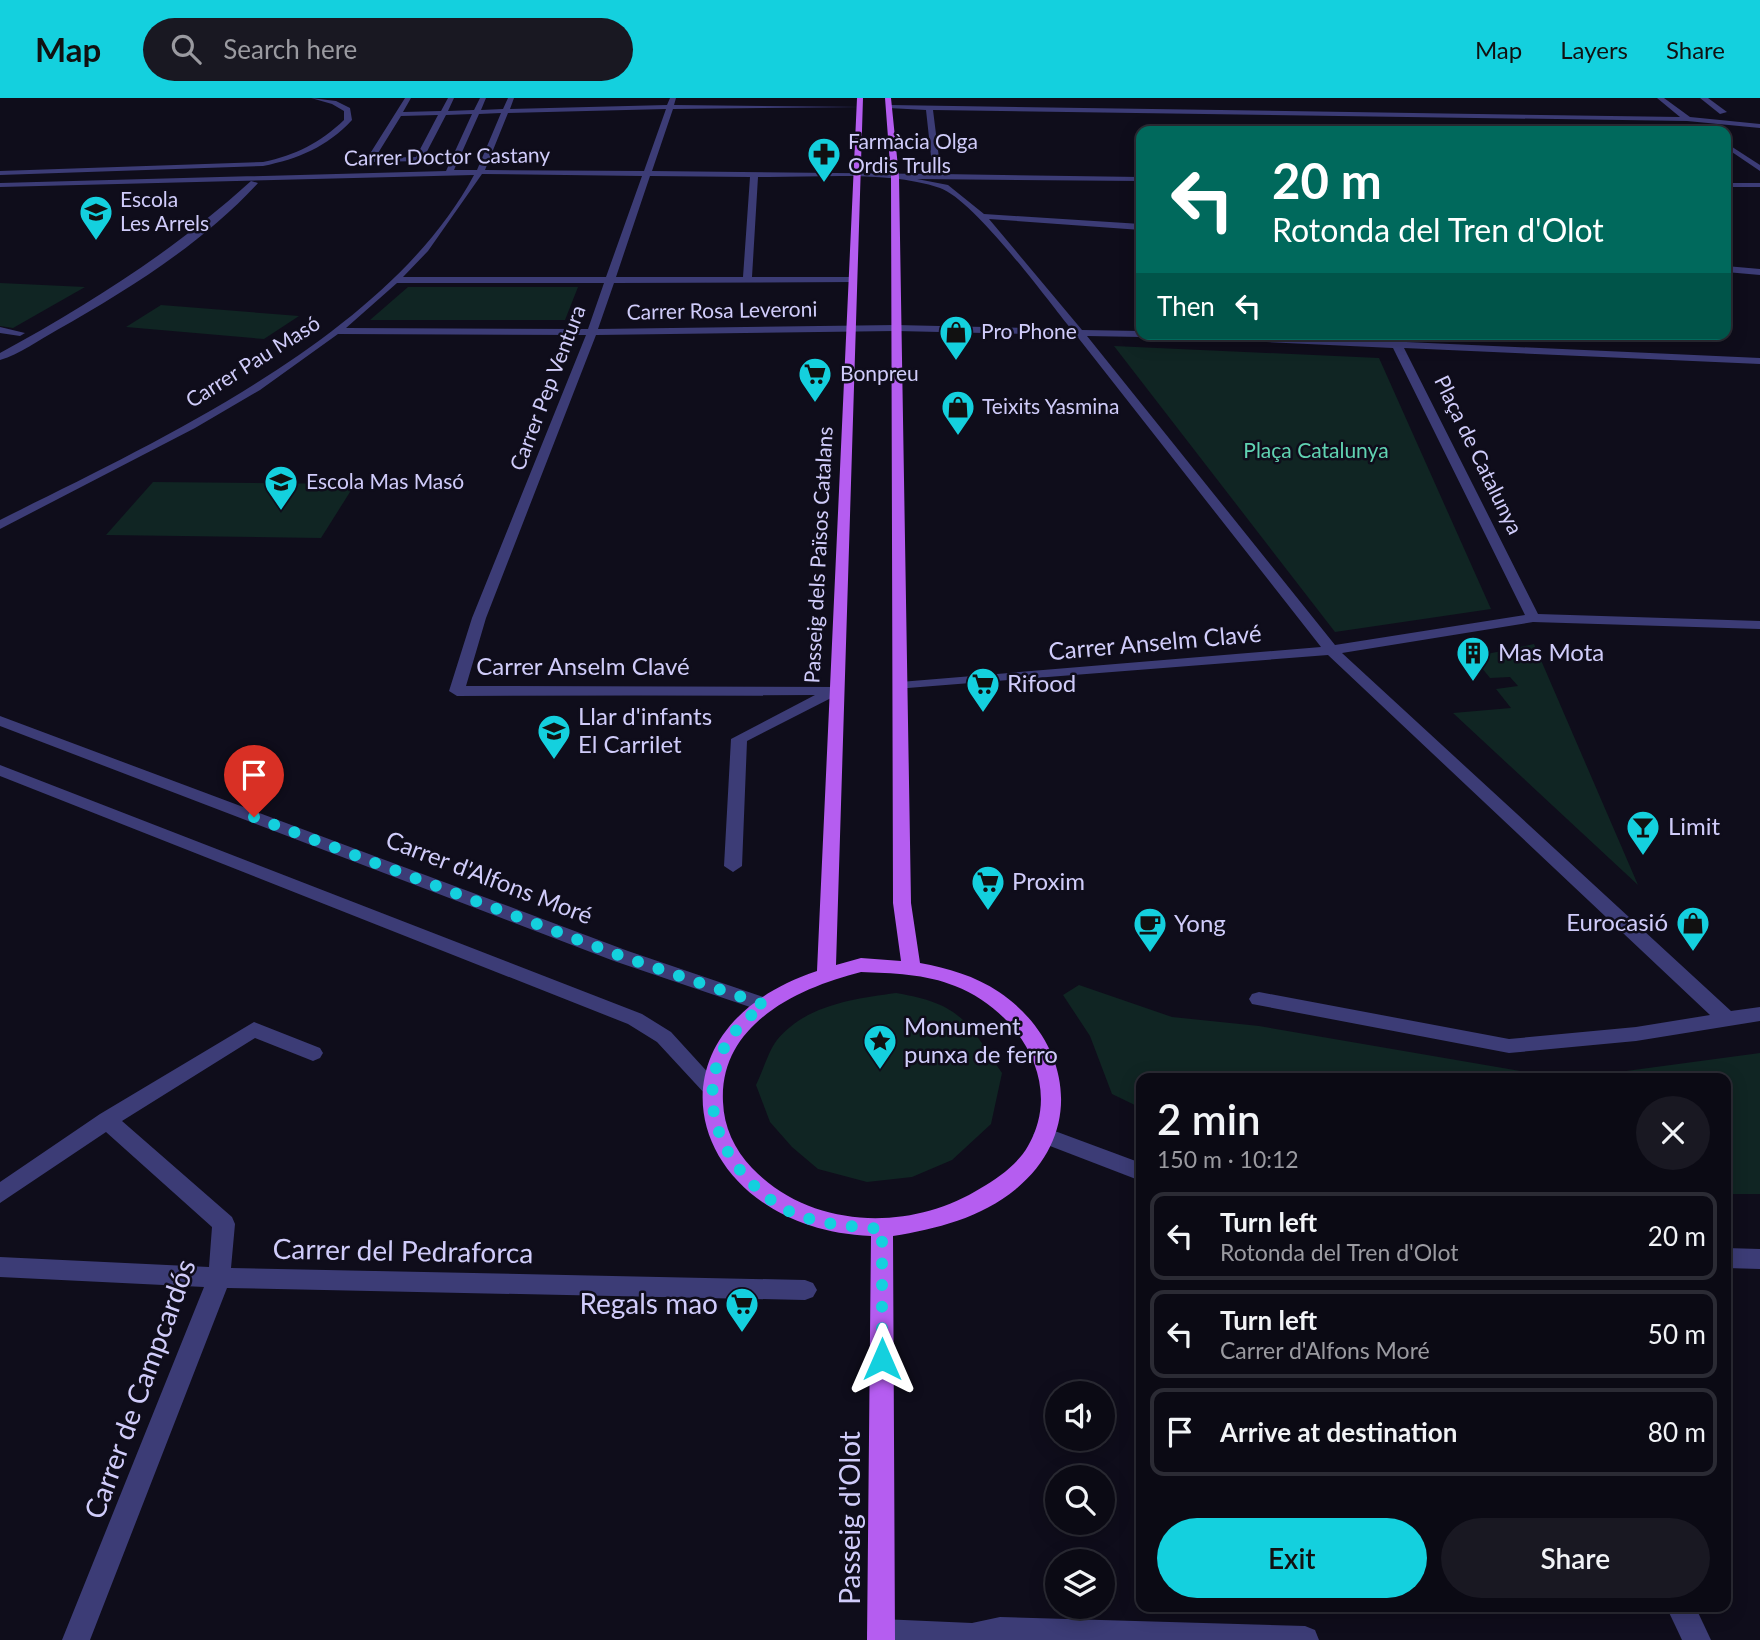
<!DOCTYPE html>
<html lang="en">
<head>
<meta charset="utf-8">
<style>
  body { margin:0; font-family:Lato,sans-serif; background:#191822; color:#f1f3f6; height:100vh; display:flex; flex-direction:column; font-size:26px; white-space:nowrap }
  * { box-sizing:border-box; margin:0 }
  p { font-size:23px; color:#9a9aa0 }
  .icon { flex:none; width:38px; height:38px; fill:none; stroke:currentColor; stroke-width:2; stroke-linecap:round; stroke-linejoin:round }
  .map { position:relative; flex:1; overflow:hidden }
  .drawer { position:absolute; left:1136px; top:975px; width:595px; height:539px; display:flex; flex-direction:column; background:#0b0a14; border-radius:14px; box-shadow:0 4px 18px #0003,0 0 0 2px #2b2b34 }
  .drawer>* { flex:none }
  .top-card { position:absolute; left:1136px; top:28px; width:595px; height:214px; border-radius:14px; box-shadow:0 4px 18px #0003,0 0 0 2px #2b2b34; background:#00695c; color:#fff; overflow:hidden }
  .fabs { position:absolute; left:1045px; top:1283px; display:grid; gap:14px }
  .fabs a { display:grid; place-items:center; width:70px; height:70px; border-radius:50%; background:#0b0a14; box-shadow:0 4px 18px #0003,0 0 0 2px #2b2b34; font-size:35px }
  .pin { position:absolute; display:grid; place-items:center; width:60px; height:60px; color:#fff; margin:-72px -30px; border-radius:50% 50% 50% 0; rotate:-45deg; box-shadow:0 0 7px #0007 }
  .pin .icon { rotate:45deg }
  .me { position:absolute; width:77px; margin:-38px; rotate:0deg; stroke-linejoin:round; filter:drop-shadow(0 0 5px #0008) }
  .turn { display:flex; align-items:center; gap:24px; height:147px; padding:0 21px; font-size:32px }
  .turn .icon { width:91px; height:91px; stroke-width:2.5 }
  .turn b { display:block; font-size:49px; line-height:60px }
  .then { display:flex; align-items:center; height:66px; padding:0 21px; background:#0003; gap:14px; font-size:26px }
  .round { display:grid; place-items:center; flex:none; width:74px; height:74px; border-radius:37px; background:#191822 }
  .summary { display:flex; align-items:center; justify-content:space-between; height:119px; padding:0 21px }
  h1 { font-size:42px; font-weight:600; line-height:52px }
  .action { display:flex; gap:14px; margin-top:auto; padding:14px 21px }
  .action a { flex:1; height:80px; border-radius:42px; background:#14d0de; color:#111; font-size:28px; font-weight:600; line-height:80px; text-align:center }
  .action a+a { background:#191822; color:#f1f3f6 }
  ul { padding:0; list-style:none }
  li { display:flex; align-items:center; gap:21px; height:88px; margin:0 14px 10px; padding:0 7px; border:4px solid #2b2b34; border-radius:14px }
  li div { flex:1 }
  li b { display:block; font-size:26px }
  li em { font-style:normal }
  header { display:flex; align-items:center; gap:42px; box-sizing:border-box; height:98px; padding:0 35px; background:#14d0de; color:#111 }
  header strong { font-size:33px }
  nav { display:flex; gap:38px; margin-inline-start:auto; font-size:24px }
  .search { width:490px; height:63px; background:#191822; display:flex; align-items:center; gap:18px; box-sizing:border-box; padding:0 24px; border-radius:38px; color:#9a9aa0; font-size:26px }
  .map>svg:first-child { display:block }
</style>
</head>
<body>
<header>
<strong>Map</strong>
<div class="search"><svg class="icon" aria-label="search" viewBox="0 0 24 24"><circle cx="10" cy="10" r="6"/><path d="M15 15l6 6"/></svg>Search here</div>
<nav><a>Map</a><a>Layers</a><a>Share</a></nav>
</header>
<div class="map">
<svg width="1760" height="1542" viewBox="0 0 1760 1542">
  <rect width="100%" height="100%" fill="#0f0d1b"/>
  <!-- green -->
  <g fill="#102523">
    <path d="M0,185L85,189L13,230L0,228Z"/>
    <path d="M408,189H578L565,222H370Z"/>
    <path d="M161,207L299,218L264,241L126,229Z"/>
    <path d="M1114,248L1379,260L1491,511L1335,534Z"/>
    <path d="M153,384L355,386L321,440L106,437Z"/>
    <path d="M1534,546L1638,787L1453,615L1511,610L1496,591L1518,588L1510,579L1490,580L1473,559Z"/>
    <path d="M1079,887L1172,919L1259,928L1561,980H1141V1010L1112,996L1090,938L1063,897Z"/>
    <path d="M896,895C961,906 967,923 1002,975L991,1026L952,1062L912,1079L867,1084L818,1071L792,1049L770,1024L756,987C763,973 768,954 777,942C806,907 853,901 896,895Z"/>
    <path d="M1760,955V1096H1726V980H1574Z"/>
  </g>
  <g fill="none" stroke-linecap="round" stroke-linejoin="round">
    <!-- minor -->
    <g fill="#3c3c76" fill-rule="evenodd">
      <path d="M311,0L336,3L350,10L352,22C327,49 298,61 263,68L0,77V73L263,64C296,57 320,45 344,22V13L332,6Z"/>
      <path d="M405,0H411L403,14L441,13L448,0H454L448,13L474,12L480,0H486L481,12L503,11L508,0H514L510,11L667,7L670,0H676L674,7L863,9L673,11L652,73L933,76L926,12L888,10L890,7L1680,19L1657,0H1664L1690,19L1760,26V30L1687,23L933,12L941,76L1141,79V83L917,81L948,87L984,116L1141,126V132L989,121L1082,232L1141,233V236H1146L1141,239L1087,238L1335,547L1525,517L1393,250L1157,239L1152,236H1231L1760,260V266L1404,250L1538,516L1760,523V531L1533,524L1342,555L1731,913L1760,909V923L1636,943L1509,955L1252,906L1249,901L1252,896L1259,894L1509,941L1636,929L1710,917L1328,557L895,591L893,588L895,585L900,584L1321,549L1076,237L896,233L596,237L486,520L466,588L840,589L843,592L837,597L747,643L742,768L733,774L724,768L731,641L815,597L457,598L449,593L472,520L586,237L338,236L260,292L195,330L0,431V422C158,343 388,238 474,77L0,89V85L446,73L472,16L446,17L422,63L370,64L366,62ZM666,11L644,73L485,72L508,15ZM501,15L477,72H454L479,16ZM438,17L416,59L375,60L401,18ZM482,76L642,78L606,179H403L428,153ZM650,78L750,79L743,179H616ZM758,79C815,80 886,72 940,90C974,102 1046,200 1071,231L896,227L598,231L614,185L856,184V180L853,179H752ZM397,185H604L588,231L346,230Z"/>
      <path d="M1700,0H1708L1727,14L1720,16Z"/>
      <path d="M1726,45L1760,67V73L1726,50Z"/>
      <path d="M251,83L258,85C203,145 128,192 57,232C39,242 20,256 0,262V255C90,206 175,152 251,83Z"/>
      <rect x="1726" y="85" width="34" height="4"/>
      <path d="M1726,168L1760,171V177L1726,174Z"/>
      <path d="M0,229L25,235L20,238L0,235Z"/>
      <path d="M0,618L628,853L772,902L775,907L772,912L765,914L614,863L0,628Z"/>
      <path d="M0,667L642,916L671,934L723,991L720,997L713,999L706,997L657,944L628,926L0,678Z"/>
      <path d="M254,924L320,950L323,955L320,960L313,963L255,940L122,1023L232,1119L235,1126L231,1170L805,1182L813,1185L817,1192L813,1199L805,1202L227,1190L90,1542H62L204,1189L0,1179V1159L209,1169L212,1129L106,1034L0,1105V1084L100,1016Z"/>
      <path d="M1044,1029L1141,1065V1083L1037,1043L1033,1037L1037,1031Z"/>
      <path d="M1726,1150L1760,1151V1171L1726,1170Z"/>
      <path d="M1666,1508H1695L1711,1542H1682Z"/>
      <path d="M1000,1519L1305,1528L1315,1532L1319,1542H870L867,1535L871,1525L881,1521L972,1525Z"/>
    </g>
    <!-- major -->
    <path fill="#b55df0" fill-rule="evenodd" d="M857,0H863L836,867L861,860L901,863L893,805L891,79L885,0H891L899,79L911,805L920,865C948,870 975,878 999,894C1070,942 1086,1033 1016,1091C981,1120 936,1131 893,1138L895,1542H867L871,1138C691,1131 629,936 817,873ZM861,874C892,875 926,876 955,888C1017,912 1065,984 1028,1048C1018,1066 998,1080 981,1090C911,1134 811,1132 752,1070C734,1051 724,1029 723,1004C719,926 798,890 861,874Z"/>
  </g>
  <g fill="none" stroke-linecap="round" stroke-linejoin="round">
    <!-- route -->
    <path stroke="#14d0de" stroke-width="12" stroke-dasharray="0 21.6" d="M254,719L621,858L765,907C684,960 703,1057 778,1107C807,1126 848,1128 882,1131V1261"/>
  </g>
  <!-- icons -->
  <defs>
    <symbol id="pharmacy-pin" viewBox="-11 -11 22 30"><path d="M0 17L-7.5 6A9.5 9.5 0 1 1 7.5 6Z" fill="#14d0de" stroke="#0f0d1b"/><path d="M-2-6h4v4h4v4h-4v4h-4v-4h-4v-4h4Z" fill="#111"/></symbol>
    <symbol id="school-pin" viewBox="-11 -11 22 30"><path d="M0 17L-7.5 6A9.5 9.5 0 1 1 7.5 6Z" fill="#14d0de" stroke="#0f0d1b"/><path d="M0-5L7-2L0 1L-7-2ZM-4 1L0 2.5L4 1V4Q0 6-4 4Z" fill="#111"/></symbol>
    <symbol id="shop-pin" viewBox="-11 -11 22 30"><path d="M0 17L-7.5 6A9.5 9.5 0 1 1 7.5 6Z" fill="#14d0de" stroke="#0f0d1b"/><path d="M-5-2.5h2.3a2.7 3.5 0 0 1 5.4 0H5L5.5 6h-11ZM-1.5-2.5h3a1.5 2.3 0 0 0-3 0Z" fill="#111"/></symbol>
    <symbol id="supermarket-pin" viewBox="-11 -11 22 30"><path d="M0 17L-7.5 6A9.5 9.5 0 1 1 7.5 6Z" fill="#14d0de" stroke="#0f0d1b"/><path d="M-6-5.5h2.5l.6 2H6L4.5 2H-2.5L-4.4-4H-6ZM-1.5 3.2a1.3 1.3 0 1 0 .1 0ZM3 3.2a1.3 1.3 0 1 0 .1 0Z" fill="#111"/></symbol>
    <symbol id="building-pin" viewBox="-11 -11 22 30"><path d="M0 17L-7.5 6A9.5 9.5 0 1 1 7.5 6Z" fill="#14d0de" stroke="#0f0d1b"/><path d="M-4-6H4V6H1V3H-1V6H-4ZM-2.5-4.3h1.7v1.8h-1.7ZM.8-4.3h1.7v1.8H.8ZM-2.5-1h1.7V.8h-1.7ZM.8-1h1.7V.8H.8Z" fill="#111"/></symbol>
    <symbol id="bar-pin" viewBox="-11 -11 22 30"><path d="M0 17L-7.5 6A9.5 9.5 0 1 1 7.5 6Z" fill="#14d0de" stroke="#0f0d1b"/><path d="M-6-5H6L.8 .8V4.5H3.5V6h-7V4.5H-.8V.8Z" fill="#111"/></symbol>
    <symbol id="cafe-pin" viewBox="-11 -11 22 30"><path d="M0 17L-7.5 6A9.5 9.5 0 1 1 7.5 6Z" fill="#14d0de" stroke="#0f0d1b"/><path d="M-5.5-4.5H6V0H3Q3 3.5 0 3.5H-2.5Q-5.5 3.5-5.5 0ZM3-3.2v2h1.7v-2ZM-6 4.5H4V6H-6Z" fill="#111"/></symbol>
    <symbol id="sight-pin" viewBox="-11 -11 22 30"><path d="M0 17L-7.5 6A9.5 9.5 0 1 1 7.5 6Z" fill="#14d0de" stroke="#0f0d1b"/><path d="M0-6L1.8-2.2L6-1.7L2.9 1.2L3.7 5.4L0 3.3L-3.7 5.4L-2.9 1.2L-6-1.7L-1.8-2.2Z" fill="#111"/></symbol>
  </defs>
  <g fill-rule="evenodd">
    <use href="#pharmacy-pin" x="805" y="37" width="38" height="52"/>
    <use href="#school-pin" x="77" y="95" width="38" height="52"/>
    <use href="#shop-pin" x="937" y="215" width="38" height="52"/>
    <use href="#supermarket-pin" x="796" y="257" width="38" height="52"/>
    <use href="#shop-pin" x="939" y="290" width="38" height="52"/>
    <use href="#school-pin" x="262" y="365" width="38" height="52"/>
    <use href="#building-pin" x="1454" y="536" width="38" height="52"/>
    <use href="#supermarket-pin" x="964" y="567" width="38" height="52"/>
    <use href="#school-pin" x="535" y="614" width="38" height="52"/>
    <use href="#bar-pin" x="1624" y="710" width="38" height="52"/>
    <use href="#supermarket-pin" x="969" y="765" width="38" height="52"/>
    <use href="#shop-pin" x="1674" y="806" width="38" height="52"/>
    <use href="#cafe-pin" x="1131" y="807" width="38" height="52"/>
    <use href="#sight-pin" x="861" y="924" width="38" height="52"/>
    <use href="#supermarket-pin" x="723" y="1187" width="38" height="52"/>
  </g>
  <g text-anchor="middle" stroke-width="5" stroke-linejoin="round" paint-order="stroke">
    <!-- far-poi labels -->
    <g font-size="21" fill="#d0ccfa" stroke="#0f0d1b" text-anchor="start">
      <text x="848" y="51">Farmàcia Olga<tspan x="848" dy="24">Ordis Trulls</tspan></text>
      <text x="120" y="109">Escola<tspan x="120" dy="24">Les Arrels</tspan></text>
      <text x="981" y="241">Pro Phone</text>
      <text x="840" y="283">Bonpreu</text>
      <text x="982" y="316">Teixits Yasmina</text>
      <text x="306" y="391">Escola Mas Masó</text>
    </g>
    <!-- far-street labels -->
    <g font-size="21" fill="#d0ccfa" stroke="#0f0d1b">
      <text transform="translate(447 59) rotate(-1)" y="7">Carrer Doctor Castany</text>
      <text transform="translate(722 213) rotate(-1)" y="7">Carrer Rosa Leveroni</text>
      <text transform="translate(253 264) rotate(-32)" y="7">Carrer Pau Masó</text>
      <text transform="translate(548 290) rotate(-69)" y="7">Carrer Pep Ventura</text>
      <text transform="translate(1478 357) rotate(64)" y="7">Plaça de Catalunya</text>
      <text transform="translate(819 457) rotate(-87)" y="7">Passeig dels Països Catalans</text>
    </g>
    <!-- far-park labels -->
    <g font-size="21" fill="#60d2b2" stroke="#0f0d1b">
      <text x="1316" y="360">Plaça Catalunya</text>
    </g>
    <!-- street labels -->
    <g font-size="24" fill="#d0ccfa" stroke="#0f0d1b">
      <text transform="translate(1155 545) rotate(-5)" y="8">Carrer Anselm Clavé</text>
      <text x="583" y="577">Carrer Anselm Clavé</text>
      <text transform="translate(489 780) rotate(21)" y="8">Carrer d'Alfons Moré</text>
    </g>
    <!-- poi labels -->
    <g font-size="24" fill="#d0ccfa" stroke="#0f0d1b" text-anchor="start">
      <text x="1498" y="563">Mas Mota</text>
      <text x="1007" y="594">Rifood</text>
      <text x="578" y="627">Llar d'infants<tspan x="578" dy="28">El Carrilet</tspan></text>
      <text x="1668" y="737">Limit</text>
      <text x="1012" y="792">Proxim</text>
      <text x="1668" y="833" text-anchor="end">Eurocasió</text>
      <text x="1174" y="834">Yong</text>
      <text x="904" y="937">Monument<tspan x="904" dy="28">punxa de ferro</tspan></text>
    </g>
    <!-- near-street labels -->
    <g font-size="28" fill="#d0ccfa" stroke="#0f0d1b">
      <text transform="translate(403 1153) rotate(1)" y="10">Carrer del Pedraforca</text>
      <text transform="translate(140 1291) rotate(-70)" y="10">Carrer de Campcardós</text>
      <text transform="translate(850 1420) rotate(-90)" y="10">Passeig d'Olot</text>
    </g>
    <!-- near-poi labels -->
    <g font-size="28" fill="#d0ccfa" stroke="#0f0d1b" text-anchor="end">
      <text x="718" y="1216">Regals mao</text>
    </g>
  </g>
</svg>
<div class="fabs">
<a><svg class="icon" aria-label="sound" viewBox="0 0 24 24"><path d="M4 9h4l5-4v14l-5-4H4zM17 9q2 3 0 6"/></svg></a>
<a><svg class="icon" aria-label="search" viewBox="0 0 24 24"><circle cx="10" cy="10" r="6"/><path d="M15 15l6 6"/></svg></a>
<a><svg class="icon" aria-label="layers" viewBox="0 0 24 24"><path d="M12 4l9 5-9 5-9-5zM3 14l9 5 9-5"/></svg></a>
</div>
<div class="pin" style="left:254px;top:719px;background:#d93025"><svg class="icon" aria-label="arrive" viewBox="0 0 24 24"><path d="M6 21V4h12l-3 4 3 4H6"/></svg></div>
<svg class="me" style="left:882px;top:1261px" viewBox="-20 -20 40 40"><path d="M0-17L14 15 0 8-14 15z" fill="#14d0de" stroke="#fff" stroke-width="4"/></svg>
<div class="top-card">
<div class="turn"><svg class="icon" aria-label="left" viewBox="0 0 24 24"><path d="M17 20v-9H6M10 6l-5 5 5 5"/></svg><div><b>20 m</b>Rotonda del Tren d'Olot</div></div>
<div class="then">Then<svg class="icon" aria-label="left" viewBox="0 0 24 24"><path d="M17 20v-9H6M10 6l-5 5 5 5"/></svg></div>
</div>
<section class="drawer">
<div class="summary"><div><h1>2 min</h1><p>150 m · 10:12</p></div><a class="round"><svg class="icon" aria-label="close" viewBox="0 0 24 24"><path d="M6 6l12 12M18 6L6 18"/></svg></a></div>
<ul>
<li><svg class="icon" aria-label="left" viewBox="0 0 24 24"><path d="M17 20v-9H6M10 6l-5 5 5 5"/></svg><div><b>Turn left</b><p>Rotonda del Tren d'Olot</p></div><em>20 m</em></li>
<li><svg class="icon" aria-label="left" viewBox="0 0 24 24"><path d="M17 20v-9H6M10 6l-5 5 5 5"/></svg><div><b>Turn left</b><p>Carrer d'Alfons Moré</p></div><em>50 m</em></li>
<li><svg class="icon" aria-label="arrive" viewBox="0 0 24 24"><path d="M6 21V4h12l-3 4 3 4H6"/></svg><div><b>Arrive at destination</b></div><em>80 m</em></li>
</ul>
<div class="action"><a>Exit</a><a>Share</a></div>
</section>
</div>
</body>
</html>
